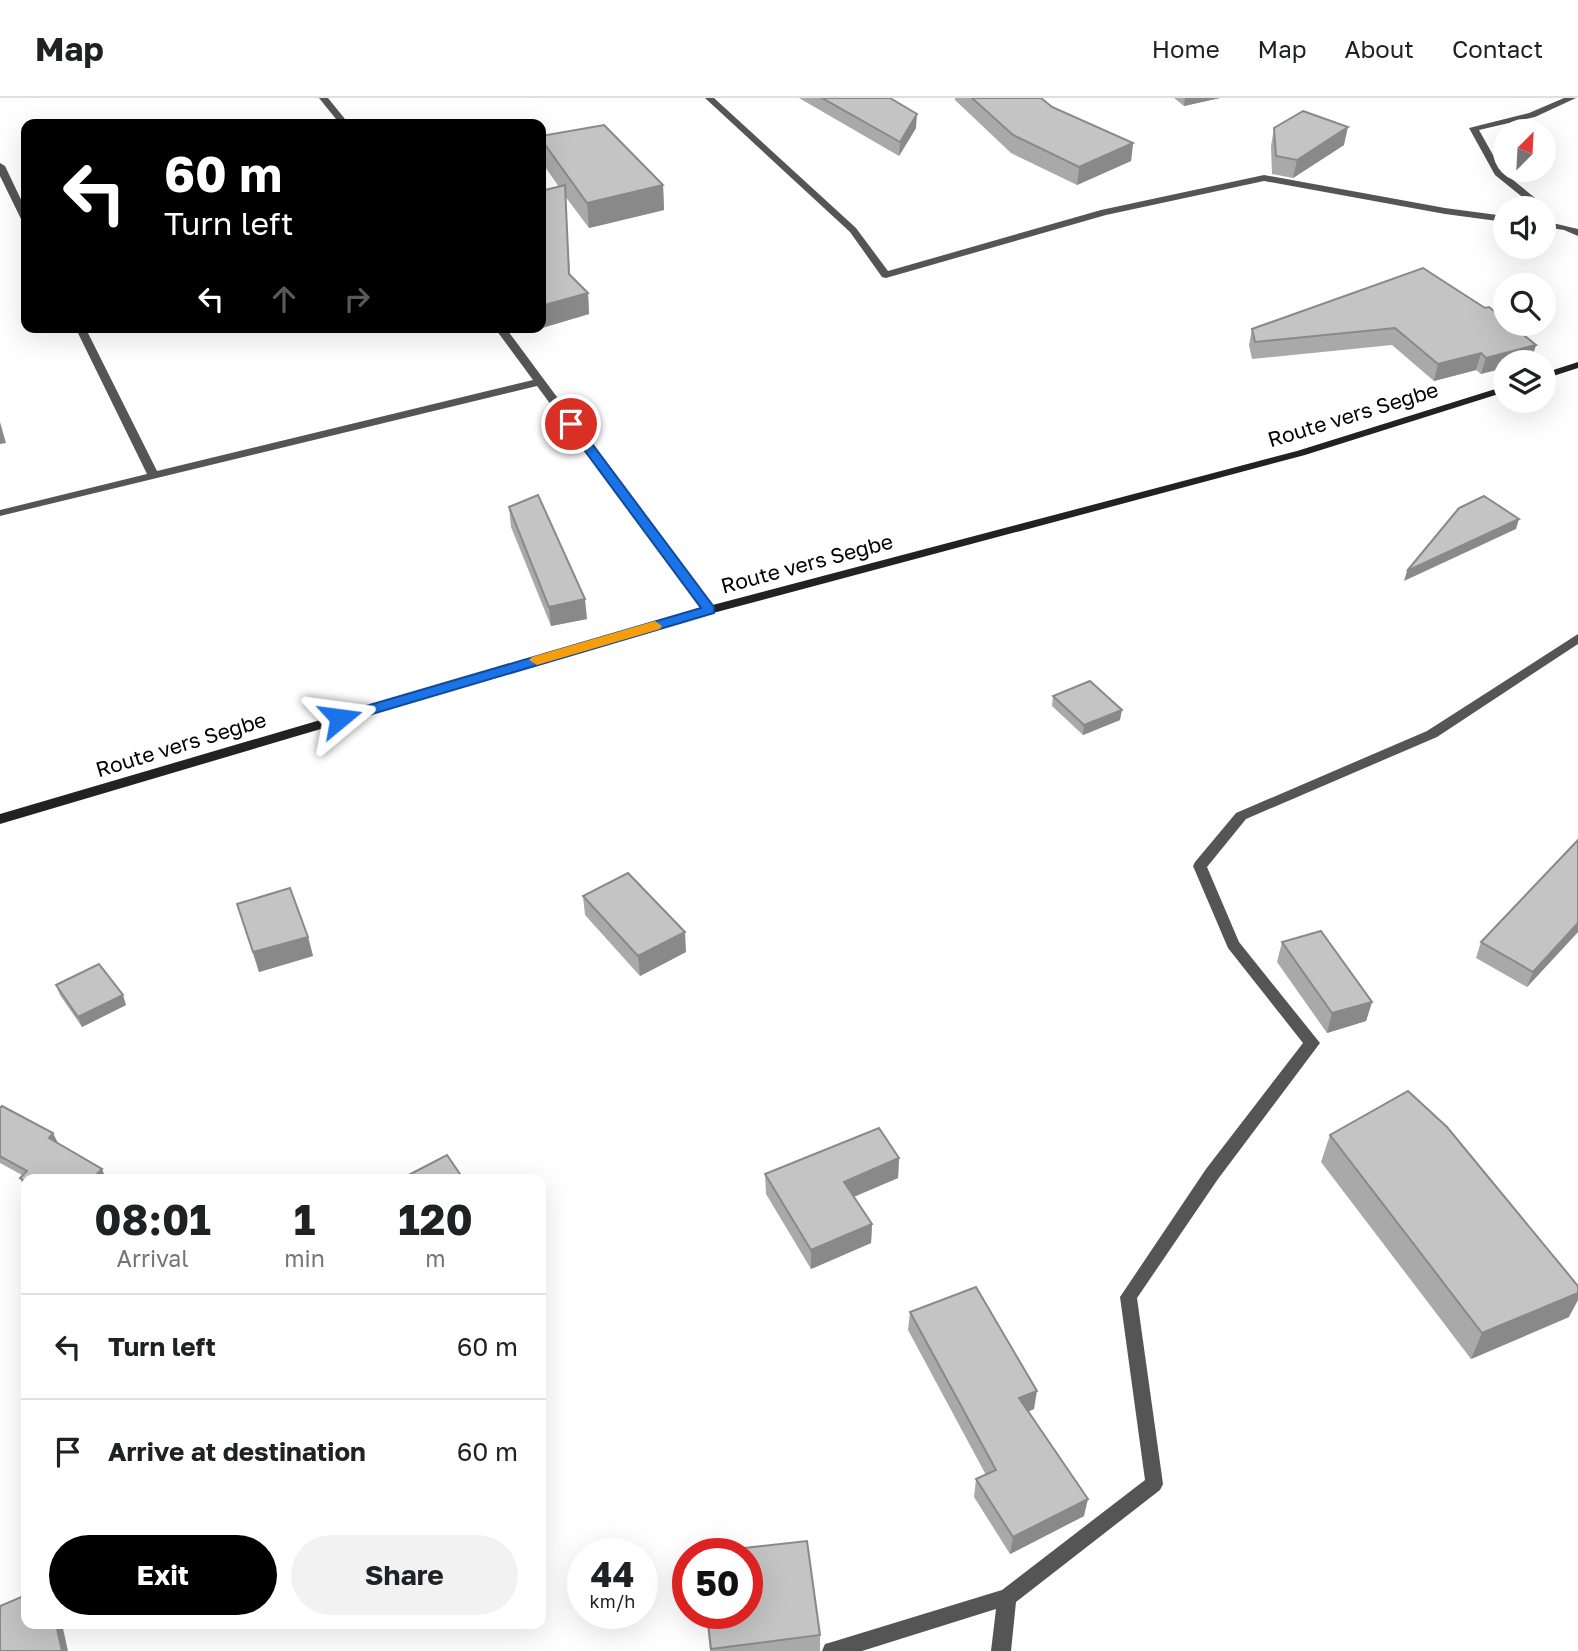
<!DOCTYPE html>
<html lang="en">
<head>
<meta charset="utf-8">
<style>
  body { margin:0; font-family:"Golos Text",sans-serif; background:#f2f2f2; color:#202124; height:100vh; display:flex; flex-direction:column; font-size:26px; white-space:nowrap }
  * { box-sizing:border-box; margin:0 }
  p { font-size:23px; color:#757577 }
  .icon { flex:none; width:38px; height:38px; fill:none; stroke:currentColor; stroke-width:2; stroke-linecap:round; stroke-linejoin:round }
  .map { position:relative; flex:1; overflow:hidden }
  .side { position:absolute; left:21px; top:1076px; width:525px; height:455px; display:flex; flex-direction:column; background:#fff; border-radius:14px; box-shadow:0 7px 28px #0002 }
  .side>* { flex:none }
  .guide { position:absolute; left:21px; top:21px; width:525px; height:214px; border-radius:14px; box-shadow:0 7px 28px #0002; background:#000; color:#fff; overflow:hidden }
  .needle { width:46px; rotate:24deg }
  .fabs { position:absolute; left:1493px; top:21px; display:grid; gap:14px }
  .fabs a { display:grid; place-items:center; width:63px; height:63px; border-radius:50%; background:#fff; box-shadow:0 7px 28px #0002; font-size:35px }
  .speed { position:absolute; left:567px; top:1440px; display:flex; gap:14px; font-size:35px; font-weight:700; text-align:center }
  .speed>* { display:grid; place-content:center; width:91px; height:91px; border-radius:50%; background:#fff; box-shadow:0 7px 28px #0002; line-height:1 }
  .speed small { font-size:18px; font-weight:400 }
  .speed .limit { border:10px solid #d22; background:#fff; color:#111 }
  .pin { position:absolute; display:grid; place-items:center; width:60px; height:60px; color:#fff; margin:-30px; border:4px solid #fff; border-radius:50%; box-shadow:0 2px 7px #0007 }
  .me { position:absolute; width:77px; margin:-38px; rotate:74deg; stroke-linejoin:round; filter:drop-shadow(0 0 5px #0008) }
  .turn { display:flex; align-items:center; gap:24px; height:147px; padding:0 28px; font-size:32px }
  .turn .icon { width:91px; height:91px; stroke-width:2.5 }
  .turn b { display:block; font-size:49px; line-height:60px }
  .lanes { display:flex; align-items:center; height:66px; padding:0 28px; background:#0003; justify-content:center; gap:35px; direction:ltr }
  .lanes .off { opacity:.35 }
  .eta { display:flex; justify-content:space-evenly; align-items:center; height:119px; text-align:center }
  .eta b { font-size:42px; font-weight:700; line-height:49px }
  .cta { display:flex; gap:14px; margin-top:auto; padding:14px 28px }
  .cta a { flex:1; height:80px; border-radius:42px; background:#000; color:#fff; font-size:28px; font-weight:700; line-height:80px; text-align:center }
  .cta a+a { background:#f2f2f2; color:#202124 }
  ul { padding:0; list-style:none }
  li { display:flex; align-items:center; gap:21px; height:105px; padding:0 28px; border-top:2px solid #e0e0e0 }
  li div { flex:1 }
  li b { display:block; font-size:26px }
  li em { font-style:normal }
  header { display:flex; align-items:center; gap:42px; box-sizing:border-box; height:98px; padding:0 35px; background:#fff; border-bottom:2px solid #e0e0e0 }
  header strong { font-size:33px }
  nav { display:flex; gap:38px; margin-inline-start:auto; font-size:24px }
  .map>svg:first-child { display:block }
</style>
</head>
<body>
<header>
<strong>Map</strong>
<nav><a>Home</a><a>Map</a><a>About</a><a>Contact</a></nav>
</header>
<div class="map">
<svg width="1578" height="1553" viewBox="0 0 1578 1553">
  <rect width="100%" height="100%" fill="#fff"/>
  <g fill="none" stroke-linecap="round" stroke-linejoin="round">
    <!-- street -->
    <g fill="#555" fill-rule="evenodd">
      <path d="M319,0H328L349,26H340Z"/>
      <path d="M705,0H714L856,130L888,173L1101,112L1264,77L1445,110L1505,118V124L1445,116L1264,83L1106,117L886,180L882,179L850,134Z"/>
      <path d="M1564,0H1576L1535,19L1479,32L1502,73L1545,108L1547,110L1544,113V110H1536L1495,77L1469,30L1529,15Z"/>
      <path d="M0,65L5,68L26,112V124L21,121L0,78Z"/>
      <path d="M1544,123L1578,131V138L1564,132L1544,129Z"/>
      <path d="M75,229H85L157,373L533,282L494,229H505L715,512L713,515H705L537,288L0,418V412L147,376Z"/>
      <path d="M1578,536V546L1437,639L1246,721L1207,769L1239,844L1320,945L1218,1081L1137,1200L1163,1386L1160,1392L1016,1504L1011,1553H991L996,1511L862,1553H822L825,1546L832,1544L1002,1492L1145,1382L1120,1199L1206,1071L1303,945L1228,850L1193,768L1195,764L1236,715L1427,633Z"/>
    </g>
    <!-- secondary -->
    <g fill="#222" fill-rule="evenodd">
      <path d="M1578,264V270L1544,281V275Z"/>
      <path d="M1505,288V294L1305,357L713,515L0,726V716L705,509L1297,353Z"/>
    </g>
  </g>
  <!-- wall -->
  <g fill="#a9a9a9">
    <path d="M799,0H890L916,30L899,58Z"/>
    <path d="M955,0H1041L1052,9L1133,45L1131,63L1077,87L1011,55L955,2Z"/>
    <path d="M1174,0H1220L1184,8Z"/>
    <path d="M1274,30L1344,47L1293,80L1272,76L1271,48Z"/>
    <path d="M541,38L663,87L664,112L589,130L565,98L570,176L588,195L589,216L535,232L533,229H541L559,89L541,63Z"/>
    <path d="M1423,170L1531,264H1505L1481,276L1476,272L1434,283L1392,247L1252,261L1249,247L1252,231Z"/>
    <path d="M509,409L587,521L551,528L511,429Z"/>
    <path d="M1053,598L1120,622L1083,637L1052,608Z"/>
    <path d="M583,798L686,854L640,878L585,817Z"/>
    <path d="M237,806L308,839L313,858L259,874Z"/>
    <path d="M1578,834L1527,889L1476,860L1481,844Z"/>
    <path d="M1282,844L1372,904L1366,923L1327,935L1277,864Z"/>
    <path d="M56,887L126,907L82,929L60,897Z"/>
    <path d="M0,1010L57,1045L106,1081L105,1082H26V1091L24,1089L20,1080L22,1077L0,1065Z"/>
    <path d="M1330,1037L1569,1219L1471,1261L1321,1064Z"/>
    <path d="M899,1060L898,1080L854,1099L872,1126L871,1145L811,1171L766,1096L765,1076Z"/>
    <path d="M910,1214L1034,1311L1028,1314L1084,1418L1010,1456L974,1399L976,1381L986,1377L908,1232Z"/>
    <path d="M706,1516H747L820,1537V1553H710Z"/>
  </g>
  <!-- shaded-wall -->
  <g fill="#898989">
    <path d="M1185,0H1220L1184,8Z"/>
    <path d="M917,16L916,30L899,58L900,44Z"/>
    <path d="M1348,29L1344,47L1293,80L1297,62Z"/>
    <path d="M1133,45L1131,63L1077,87L1079,69Z"/>
    <path d="M663,87L664,112L589,130L587,105Z"/>
    <path d="M588,195L589,216L535,232V229H541V208Z"/>
    <path d="M1536,247L1531,264H1505V270L1481,276L1486,260Z"/>
    <path d="M1481,255L1476,272L1434,283L1438,266Z"/>
    <path d="M0,324L6,345L0,346Z"/>
    <path d="M1519,421L1516,431L1404,483L1407,473Z"/>
    <path d="M585,501L587,521L551,528L549,509Z"/>
    <path d="M1122,612L1120,622L1083,637L1084,627Z"/>
    <path d="M1578,825V834L1527,889L1533,874Z"/>
    <path d="M685,834L686,854L640,878L638,858Z"/>
    <path d="M308,839L313,858L259,874L253,854Z"/>
    <path d="M123,897L126,907L82,929L78,919Z"/>
    <path d="M1372,904L1366,923L1327,935L1332,915Z"/>
    <path d="M53,1035L58,1045L49,1040Z"/>
    <path d="M899,1060L898,1080L843,1103L844,1084Z"/>
    <path d="M102,1071L106,1081L105,1082H91Z"/>
    <path d="M872,1126L871,1145L811,1171V1152Z"/>
    <path d="M1578,1195V1202L1569,1219L1471,1261L1482,1235Z"/>
    <path d="M1037,1293L1034,1311L1016,1318L1019,1300Z"/>
    <path d="M1088,1401L1084,1418L1010,1456L1013,1439Z"/>
    <path d="M56,1526H62L68,1553H62Z"/>
  </g>
  <!-- building -->
  <g fill="#c4c4c4" stroke="#898989" stroke-width="2">
    <path d="M822,0H890L917,16L900,44Z"/>
    <path d="M972,0H1041L1052,9L1133,45L1079,69L1013,37Z"/>
    <path d="M1303,13L1348,29L1297,62L1276,58L1274,30Z"/>
    <path d="M604,27L663,87L587,105L541,41V38Z"/>
    <path d="M565,87L569,176L588,195L541,208V93Z"/>
    <path d="M1423,170L1485,210L1489,209L1505,222V226H1510L1536,247L1486,260L1481,255L1438,266L1395,230L1255,244L1252,231Z"/>
    <path d="M538,397L585,501L549,509L509,409Z"/>
    <path d="M1484,398L1519,421L1407,473L1459,410Z"/>
    <path d="M1090,583L1122,612L1084,627L1053,598Z"/>
    <path d="M1578,742V825L1533,874L1481,844Z"/>
    <path d="M628,775L685,834L638,858L583,798Z"/>
    <path d="M290,790L308,839L253,854L237,806Z"/>
    <path d="M1321,833L1372,904L1332,915L1282,844Z"/>
    <path d="M99,866L123,897L78,919L56,887Z"/>
    <path d="M1408,993L1447,1029L1578,1188V1195L1482,1235L1330,1037Z"/>
    <path d="M2,1008L53,1035L49,1040L102,1071L91,1082H26V1084L20,1080L27,1073L0,1058V1010Z"/>
    <path d="M879,1030L899,1060L844,1084L872,1126L811,1152L765,1076Z"/>
    <path d="M447,1057L464,1082L401,1081Z"/>
    <path d="M976,1189L1037,1293L1019,1300L1088,1401L1013,1439L976,1381L996,1372L910,1214Z"/>
    <path d="M807,1443L820,1537L711,1551L707,1516H747V1456L700,1455Z"/>
    <path d="M26,1497V1526H56L62,1553H0V1508Z"/>
  </g>
  <!-- route -->
  <path fill="#1a73e8" stroke="#114b97" stroke-width="2" d="M571,322L575,323L714,509V515L345,624H335L333,620L335,617L701,510L565,326Z"/>
  <!-- slow -->
  <path fill="#f59e0b" d="M655,523L662,528L660,531L537,567L529,562L532,559Z"/>
  <g text-anchor="middle" stroke-width="5" stroke-linejoin="round" paint-order="stroke">
    <!-- street labels -->
    <g font-size="21" fill="#000" stroke="#fff">
      <text transform="translate(1353 317) rotate(-17)" y="7">Route vers Segbe</text>
      <text transform="translate(807 466) rotate(-15)" y="7">Route vers Segbe</text>
      <text transform="translate(181 647) rotate(-17)" y="7">Route vers Segbe</text>
    </g>
  </g>
</svg>
<div class="fabs">
<a><svg class="needle" viewBox="-14 -14 28 28"><path d="M0-13l5 13h-10z" fill="#e53935"/><path d="M0 13l5-13h-10z" fill="#757577"/></svg></a>
<a><svg class="icon" aria-label="sound" viewBox="0 0 24 24"><path d="M4 9h4l5-4v14l-5-4H4zM17 9q2 3 0 6"/></svg></a>
<a><svg class="icon" aria-label="search" viewBox="0 0 24 24"><circle cx="10" cy="10" r="6"/><path d="M15 15l6 6"/></svg></a>
<a><svg class="icon" aria-label="layers" viewBox="0 0 24 24"><path d="M12 4l9 5-9 5-9-5zM3 14l9 5 9-5"/></svg></a>
</div>
<div class="speed"><div>44<small>km/h</small></div><div class="limit">50</div></div>
<div class="pin" style="left:571px;top:326px;background:#d93025"><svg class="icon" aria-label="arrive" viewBox="0 0 24 24"><path d="M6 21V4h12l-3 4 3 4H6"/></svg></div>
<svg class="me" style="left:340px;top:620px" viewBox="-20 -20 40 40"><path d="M0-17L14 15 0 8-14 15z" fill="#1a73e8" stroke="#fff" stroke-width="4"/></svg>
<div class="guide">
<div class="turn"><svg class="icon" aria-label="left" viewBox="0 0 24 24"><path d="M17 20v-9H6M10 6l-5 5 5 5"/></svg><div><b>60 m</b>Turn left</div></div>
<div class="lanes"><svg class="icon" aria-label="left" viewBox="0 0 24 24"><path d="M17 20v-9H6M10 6l-5 5 5 5"/></svg><svg class="icon off" aria-label="ahead" viewBox="0 0 24 24"><path d="M12 20V5M6 11l6-6 6 6"/></svg><svg class="icon off" aria-label="right" viewBox="0 0 24 24"><path d="M7 20v-9h11M14 6l5 5-5 5"/></svg></div>
</div>
<section class="side">
<div class="eta">
<div><b>08:01</b><p>Arrival</p></div>
<div><b>1</b><p>min</p></div>
<div><b>120</b><p>m</p></div>
</div>
<ul>
<li><svg class="icon" aria-label="left" viewBox="0 0 24 24"><path d="M17 20v-9H6M10 6l-5 5 5 5"/></svg><div><b>Turn left</b></div><em>60 m</em></li>
<li><svg class="icon" aria-label="arrive" viewBox="0 0 24 24"><path d="M6 21V4h12l-3 4 3 4H6"/></svg><div><b>Arrive at destination</b></div><em>60 m</em></li>
</ul>
<div class="cta"><a>Exit</a><a>Share</a></div>
</section>
</div>
</body>
</html>
